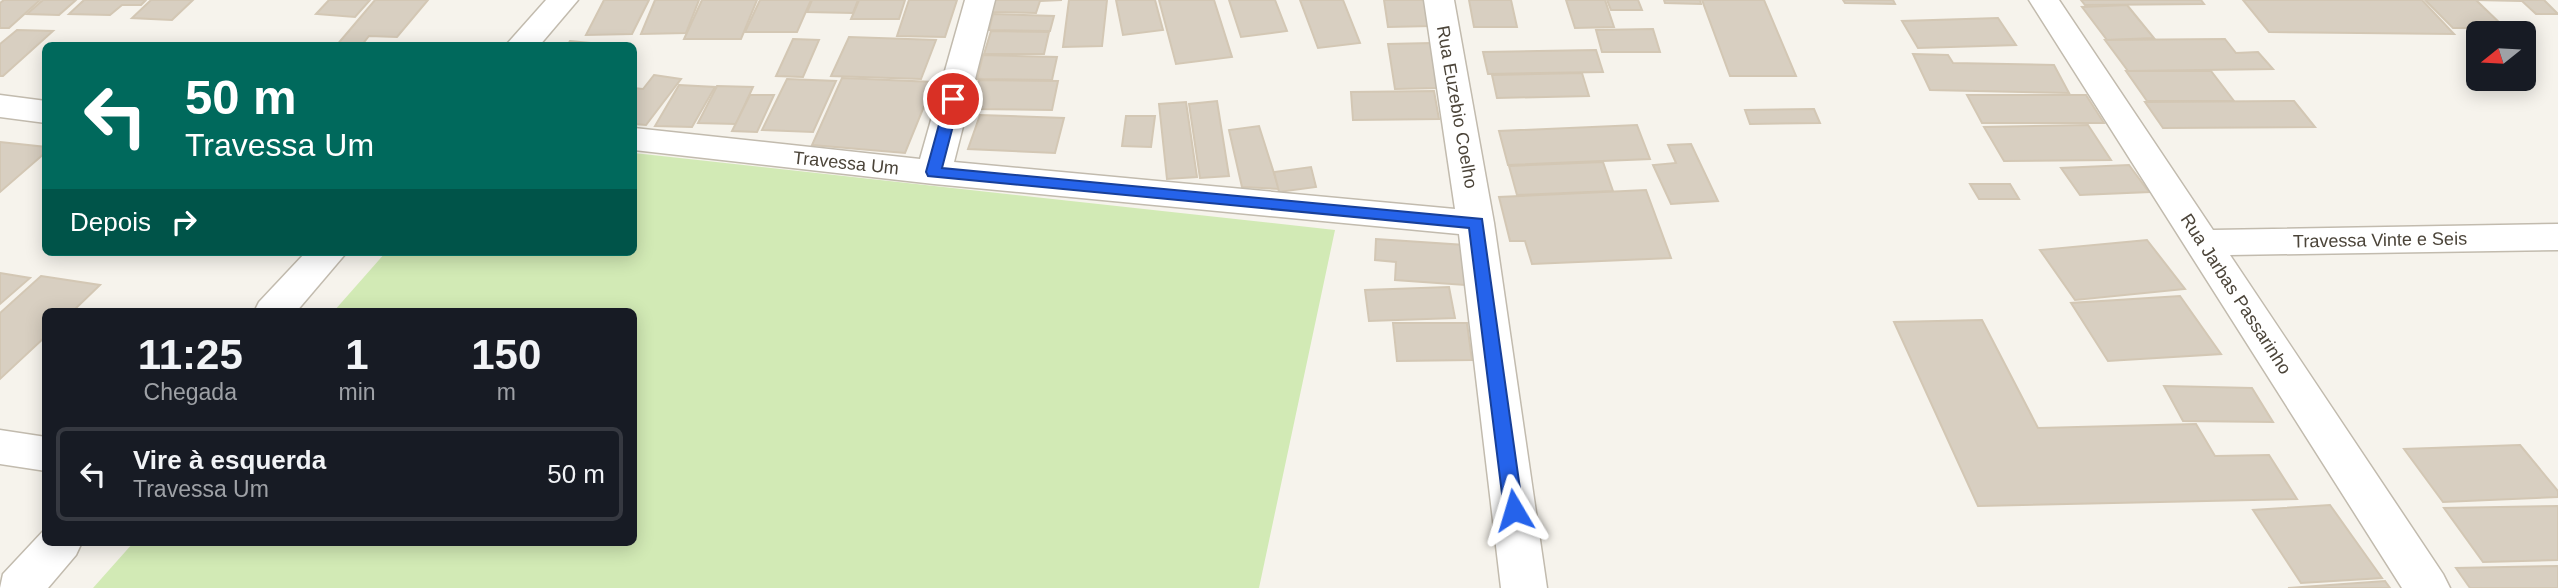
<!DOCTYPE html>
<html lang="pt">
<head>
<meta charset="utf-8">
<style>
  body { margin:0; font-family:Arial,sans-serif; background:#242831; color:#f1f3f6; height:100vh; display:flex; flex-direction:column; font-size:26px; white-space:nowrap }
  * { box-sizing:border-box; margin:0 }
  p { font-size:23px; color:#9ea1a6 }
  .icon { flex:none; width:38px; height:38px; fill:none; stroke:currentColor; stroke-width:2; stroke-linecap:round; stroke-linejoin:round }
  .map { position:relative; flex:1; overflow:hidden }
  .details { position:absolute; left:42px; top:308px; width:595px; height:238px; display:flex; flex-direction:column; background:#171b24; border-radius:10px; box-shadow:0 4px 18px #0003 }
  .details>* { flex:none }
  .hud { position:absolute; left:42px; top:42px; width:595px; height:214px; border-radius:10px; box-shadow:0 4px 18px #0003; background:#00695c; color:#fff; overflow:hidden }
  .needle { width:46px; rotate:252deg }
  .tools { position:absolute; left:2466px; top:21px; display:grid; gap:14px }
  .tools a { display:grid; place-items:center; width:70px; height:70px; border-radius:10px; background:#171b24; box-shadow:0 4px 18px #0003; font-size:35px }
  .pin { position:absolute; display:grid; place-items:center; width:60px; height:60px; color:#fff; margin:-30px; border:4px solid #fff; border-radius:50%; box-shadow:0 2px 7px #0007 }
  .me { position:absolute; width:77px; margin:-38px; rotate:353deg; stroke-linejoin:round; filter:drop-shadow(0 0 5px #0008) }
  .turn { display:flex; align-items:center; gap:24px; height:147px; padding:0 28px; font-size:32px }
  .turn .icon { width:91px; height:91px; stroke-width:2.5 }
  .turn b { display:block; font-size:49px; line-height:60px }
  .then { display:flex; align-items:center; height:66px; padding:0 28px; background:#0003; gap:14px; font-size:26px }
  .eta { display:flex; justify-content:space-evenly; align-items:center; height:119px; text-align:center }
  .eta b { font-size:42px; font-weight:800; line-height:49px }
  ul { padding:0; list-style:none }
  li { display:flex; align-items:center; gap:21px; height:94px; margin:0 14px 10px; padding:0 14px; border:4px solid #363941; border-radius:10px }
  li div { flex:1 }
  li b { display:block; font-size:26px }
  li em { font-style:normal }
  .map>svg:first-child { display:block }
</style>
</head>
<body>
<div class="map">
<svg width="2558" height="588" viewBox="0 0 2558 588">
  <rect width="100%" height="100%" fill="#f6f3ec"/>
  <!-- green -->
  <path fill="#d2eab5" d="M634,153L1335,230L1259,588H93L133,543L634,542V312L334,311L386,252H634Z"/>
  <!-- building -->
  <g fill="#d8cfc1" stroke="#d3c7b4" stroke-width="2">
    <path d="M4,0H40L9,28H0V3Z"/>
    <path d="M43,0H76L59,15L27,14Z"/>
    <path d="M84,0H146L141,5H122L110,15L69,14Z"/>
    <path d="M151,0H193L172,20L132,18Z"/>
    <path d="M329,0H370L355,17L316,14Z"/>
    <path d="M375,0H428L397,37L369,36L361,46H336Z"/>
    <path d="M604,0H649L632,34L586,35Z"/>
    <path d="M655,0H699L686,33L641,34Z"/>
    <path d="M702,0H757L741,39H684Z"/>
    <path d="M760,0H811L797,32H745Z"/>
    <path d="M812,0H858L853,13L807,12Z"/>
    <path d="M859,0H905L899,19H851Z"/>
    <path d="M909,0H957L945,37L897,36Z"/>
    <path d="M995,0H1062L1040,1L1036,13L991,12Z"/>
    <path d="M1069,0H1107L1102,46L1063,47Z"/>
    <path d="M1116,0H1155L1163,30L1123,35Z"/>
    <path d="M1159,0H1214L1232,57L1176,64Z"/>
    <path d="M1229,0H1275L1287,31L1241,37Z"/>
    <path d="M1300,0H1343L1360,43L1318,48Z"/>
    <path d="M1384,0H1427L1431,26L1388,27Z"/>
    <path d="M1469,0H1511L1517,27H1474Z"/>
    <path d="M1566,0H1605L1614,27L1575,28Z"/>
    <path d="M1607,0H1638L1642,10H1611Z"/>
    <path d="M1664,0H1700L1701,4L1665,3Z"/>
    <path d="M1702,0H1764L1796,76H1730Z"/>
    <path d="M1843,0H1893L1895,4L1845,3Z"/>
    <path d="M2081,0H2201L2204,4L2085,5Z"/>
    <path d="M2243,0H2422L2454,34L2269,32Z"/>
    <path d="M2425,0H2476L2505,28H2453Z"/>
    <path d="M2476,0H2544L2558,14H2536L2522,1Z"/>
    <path d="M2127,5L2154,38L2107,40L2082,7Z"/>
    <path d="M993,14L1054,16L1050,31L989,30Z"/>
    <path d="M1998,18L2016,45L1918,48L1902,21Z"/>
    <path d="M1653,29L1660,52H1602L1596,30Z"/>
    <path d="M17,30L53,31L3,76H0V44Z"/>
    <path d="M991,31L1049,32L1044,54H984Z"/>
    <path d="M849,37L936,40L921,79L831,76Z"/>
    <path d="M793,39L819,40L803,77L776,76Z"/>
    <path d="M2225,39L2236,53L2258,52L2273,69L2128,71L2105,40Z"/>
    <path d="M570,41L622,46H567Z"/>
    <path d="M1431,43L1438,88L1395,89L1388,44Z"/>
    <path d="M1596,50L1603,72L1488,74L1483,52Z"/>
    <path d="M1913,54L1948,55L1953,63L2054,65L2069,93L1930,90Z"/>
    <path d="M983,55L1057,57L1052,80L977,79Z"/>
    <path d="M2126,71H2211L2234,101H2147Z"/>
    <path d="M1582,73L1589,96L1497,98L1492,75Z"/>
    <path d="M654,75L681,79L646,125L634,124V88L643,89Z"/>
    <path d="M842,78L934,82L905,153L812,145Z"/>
    <path d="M787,79L836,81L813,132L762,130Z"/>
    <path d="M979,80L1058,81L1052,110L971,109Z"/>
    <path d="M679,85L715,87L692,127L655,126Z"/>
    <path d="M717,86L753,87L736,124L698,123Z"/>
    <path d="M1434,91L1439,119L1353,120L1351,92Z"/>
    <path d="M750,95H774L757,132L732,131Z"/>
    <path d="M1967,95H2086L2104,123H1982Z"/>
    <path d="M1217,101L1229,176L1200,178L1189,104Z"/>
    <path d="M2294,101L2315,127L2163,128L2145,102Z"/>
    <path d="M1186,102L1197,177L1167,179L1159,104Z"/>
    <path d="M1814,109L1820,123L1750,124L1745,110Z"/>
    <path d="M980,115L1064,118L1055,153L968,149Z"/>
    <path d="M1126,116H1155L1151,147L1122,146Z"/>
    <path d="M1637,125L1650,159L1508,165L1499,131Z"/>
    <path d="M2088,125L2111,160L2004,161L1984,127Z"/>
    <path d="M1259,126L1279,189L1242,187L1229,130Z"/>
    <path d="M0,142L46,147V152L0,192Z"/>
    <path d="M1691,144L1718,201L1671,204L1653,165L1676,163L1668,145Z"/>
    <path d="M1603,162L1613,191L1517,195L1509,166Z"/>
    <path d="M2129,165L2149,192L2080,195L2061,168Z"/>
    <path d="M1311,167L1316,187L1279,192L1274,172Z"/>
    <path d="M1970,184H2010L2019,199H1979Z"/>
    <path d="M1646,190L1671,258L1532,264L1525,241H1510L1499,197Z"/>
    <path d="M1376,239L1465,245V285L1395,280L1396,262L1375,260Z"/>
    <path d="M2147,240L2185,289L2075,300L2040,250Z"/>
    <path d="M0,273L30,278L0,304Z"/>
    <path d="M41,276L100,285L72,312H46V336L0,379V313Z"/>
    <path d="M1449,287L1455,318L1369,321L1365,290Z"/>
    <path d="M2180,296L2221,354L2108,361L2071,303Z"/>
    <path d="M1982,320L2038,428L2196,424L2215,456L2269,455L2297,499L1978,506L1894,322Z"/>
    <path d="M1393,323H1467L1472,360L1397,361Z"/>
    <path d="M2164,386L2252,388L2273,422L2183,421Z"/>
    <path d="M2520,445L2558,491V497L2443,502L2404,449Z"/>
    <path d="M2330,505L2382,578L2301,583L2253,510Z"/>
    <path d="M2558,506V560L2483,562L2444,508Z"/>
    <path d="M2558,566V588H2470L2456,568Z"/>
    <path d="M2385,581L2390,588H2288Z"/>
  </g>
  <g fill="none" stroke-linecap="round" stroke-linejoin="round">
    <defs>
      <g id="minor">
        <path d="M546,0H578L539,46H505Z"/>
        <path d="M965,0H995L954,162L1455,209L1424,0H1454L1494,223L1547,588H1501L1459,234L934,184L634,150V128L920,159Z"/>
        <path d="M2029,0H2059L2213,230L2558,224V250L2230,255L2443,574L2450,588H2402Z"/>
        <path d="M0,95L46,101V123L0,117Z"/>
        <path d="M306,252H347L296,312H254L259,302Z"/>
        <path d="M0,430L46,437V471L0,464Z"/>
        <path d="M46,528V542H82L76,555L48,588H0L3,574Z"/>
      </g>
    </defs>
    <!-- minor casing -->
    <use href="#minor" stroke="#c2bbae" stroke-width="3"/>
    <!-- minor -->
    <use href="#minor" fill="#fff" fill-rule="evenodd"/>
  </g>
  <!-- route -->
  <path fill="#2563eb" stroke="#184099" stroke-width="2" d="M953,94L960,99L942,168L1482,219L1523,510L1520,515L1514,517L1507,515L1504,510L1469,228L928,176L926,172L946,99Z"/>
  <g text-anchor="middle" stroke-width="5" stroke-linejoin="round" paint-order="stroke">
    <!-- street labels -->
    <g font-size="18" fill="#4b4439" stroke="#fff">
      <text transform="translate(1457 107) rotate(80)" y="6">Rua Euzebio Coelho</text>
      <text transform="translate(846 163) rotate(6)" y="6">Travessa Um</text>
      <text transform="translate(2380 240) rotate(-1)" y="6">Travessa Vinte e Seis</text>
      <text transform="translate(2236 294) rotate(57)" y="6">Rua Jarbas Passarinho</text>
    </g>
  </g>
</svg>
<div class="tools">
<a><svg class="needle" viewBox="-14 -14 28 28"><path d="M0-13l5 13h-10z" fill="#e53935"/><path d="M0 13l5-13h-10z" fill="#9ea1a6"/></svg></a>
</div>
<div class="pin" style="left:953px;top:99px;background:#d93025"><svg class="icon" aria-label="arrive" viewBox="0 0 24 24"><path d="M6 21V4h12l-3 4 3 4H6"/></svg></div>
<svg class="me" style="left:1514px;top:510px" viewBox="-20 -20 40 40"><path d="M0-17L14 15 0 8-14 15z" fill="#2563eb" stroke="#fff" stroke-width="4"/></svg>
<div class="hud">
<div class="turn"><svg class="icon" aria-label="left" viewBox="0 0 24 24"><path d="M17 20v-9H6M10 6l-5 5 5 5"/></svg><div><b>50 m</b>Travessa Um</div></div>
<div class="then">Depois<svg class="icon" aria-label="right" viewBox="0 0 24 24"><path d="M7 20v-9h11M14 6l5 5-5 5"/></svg></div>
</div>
<section class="details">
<div class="eta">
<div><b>11:25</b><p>Chegada</p></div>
<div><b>1</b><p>min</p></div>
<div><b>150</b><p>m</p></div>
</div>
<ul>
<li><svg class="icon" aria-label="left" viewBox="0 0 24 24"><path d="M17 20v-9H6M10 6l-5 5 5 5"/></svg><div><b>Vire à esquerda</b><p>Travessa Um</p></div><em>50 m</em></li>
</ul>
</section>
</div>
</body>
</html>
